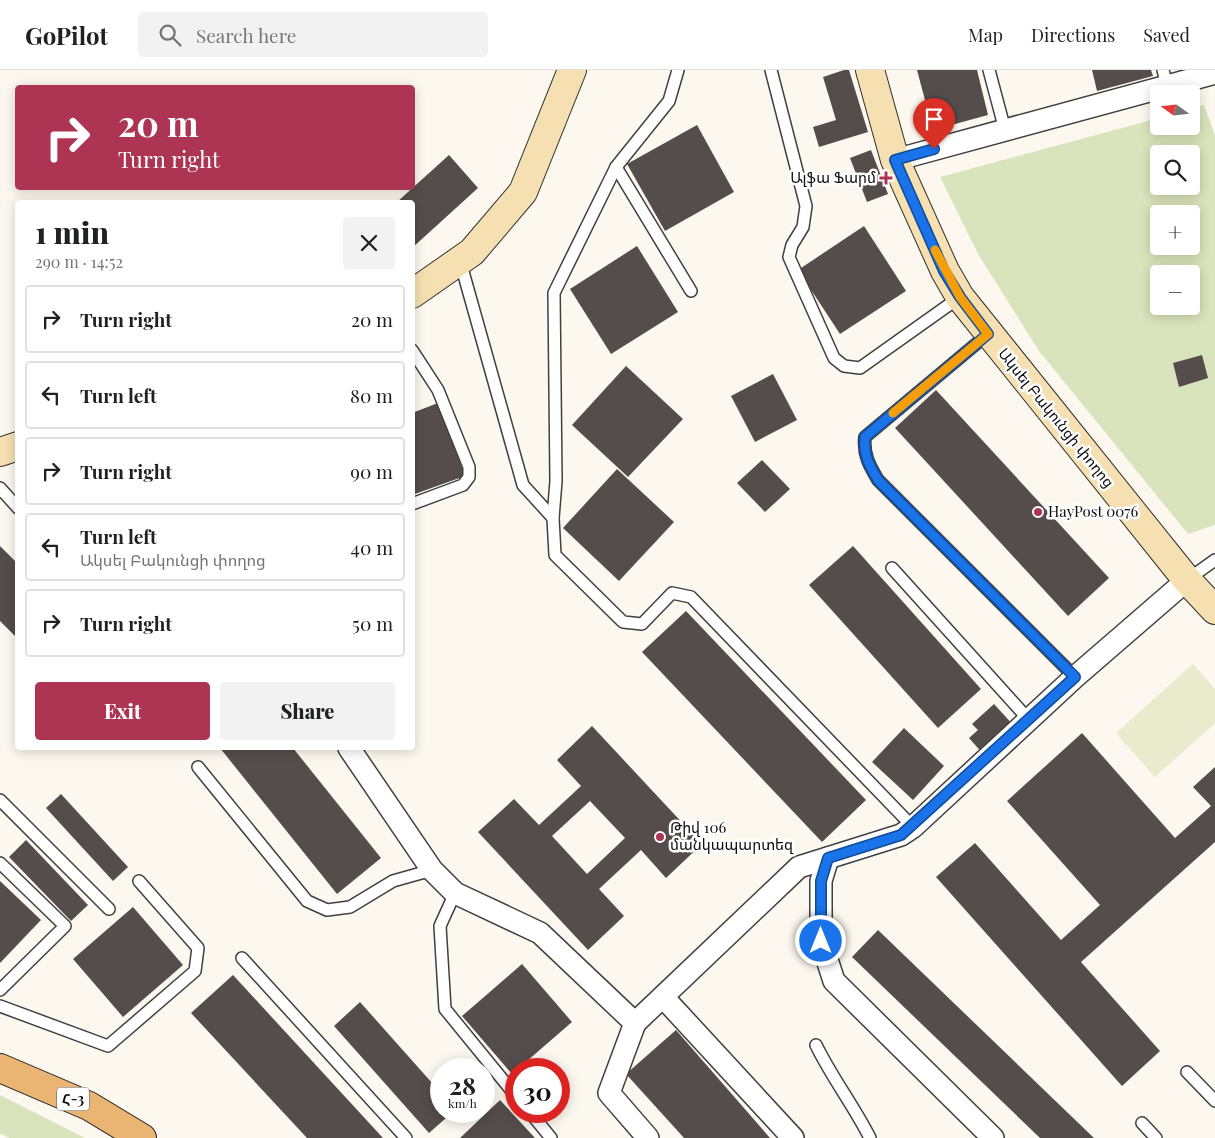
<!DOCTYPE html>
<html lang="en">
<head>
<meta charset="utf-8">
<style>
  body { margin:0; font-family:"Playfair Display","Noto Sans Armenian",serif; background:#f2f2f2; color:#202124; height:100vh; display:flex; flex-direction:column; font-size:19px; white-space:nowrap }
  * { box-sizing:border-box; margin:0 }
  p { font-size:16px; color:#757577 }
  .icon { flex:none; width:28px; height:28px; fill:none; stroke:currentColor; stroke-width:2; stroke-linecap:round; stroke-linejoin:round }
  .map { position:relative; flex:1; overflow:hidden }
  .panel { position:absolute; left:15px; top:130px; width:400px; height:550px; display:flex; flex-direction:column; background:#fff; border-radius:5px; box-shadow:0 2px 12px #0003 }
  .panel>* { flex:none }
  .banner { position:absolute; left:15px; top:15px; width:400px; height:105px; border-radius:5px; box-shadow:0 2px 12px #0003; background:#ae3454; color:#fff; overflow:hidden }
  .needle { width:32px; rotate:285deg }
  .buttons { position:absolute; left:1150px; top:15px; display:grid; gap:10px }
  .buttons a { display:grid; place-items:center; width:50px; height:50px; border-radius:5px; background:#fff; box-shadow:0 2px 12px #0003; font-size:25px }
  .speed { position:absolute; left:430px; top:988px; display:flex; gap:10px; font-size:25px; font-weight:700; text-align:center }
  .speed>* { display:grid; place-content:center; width:65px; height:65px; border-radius:50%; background:#fff; box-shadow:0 2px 12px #0003; line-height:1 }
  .speed small { font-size:12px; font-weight:400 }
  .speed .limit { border:8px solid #d22; background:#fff; color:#111 }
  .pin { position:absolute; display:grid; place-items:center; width:42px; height:42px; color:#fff; margin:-51px -21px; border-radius:50% 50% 50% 0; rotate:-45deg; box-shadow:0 0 5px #0007 }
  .pin .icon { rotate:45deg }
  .me { position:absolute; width:55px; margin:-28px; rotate:0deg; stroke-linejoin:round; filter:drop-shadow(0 0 4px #0008) }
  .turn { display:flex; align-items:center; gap:18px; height:105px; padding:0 20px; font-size:22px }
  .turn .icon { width:65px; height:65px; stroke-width:2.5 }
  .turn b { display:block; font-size:35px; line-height:42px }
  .round { display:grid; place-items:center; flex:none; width:52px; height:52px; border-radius:5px; background:#f2f2f2 }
  .head { display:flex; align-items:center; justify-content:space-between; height:85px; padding:0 20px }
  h1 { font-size:30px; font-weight:800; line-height:38px }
  .primary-button { display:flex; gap:10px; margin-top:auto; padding:10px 20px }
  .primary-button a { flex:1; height:58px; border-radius:5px; background:#ae3454; color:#fff; font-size:20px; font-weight:800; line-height:58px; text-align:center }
  .primary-button a+a { background:#f2f2f2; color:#202124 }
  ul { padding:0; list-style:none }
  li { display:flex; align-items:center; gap:15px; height:68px; margin:0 10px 8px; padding:0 10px; border:2px solid #e0e0e0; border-radius:5px }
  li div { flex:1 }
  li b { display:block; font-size:19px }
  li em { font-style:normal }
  header { display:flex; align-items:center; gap:30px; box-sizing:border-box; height:70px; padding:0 25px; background:#fff; border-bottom:1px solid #e0e0e0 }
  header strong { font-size:24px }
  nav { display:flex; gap:28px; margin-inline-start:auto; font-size:18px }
  .search { width:350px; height:45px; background:#f2f2f2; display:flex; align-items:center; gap:12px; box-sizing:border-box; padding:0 18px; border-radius:5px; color:#757577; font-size:19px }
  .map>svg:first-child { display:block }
</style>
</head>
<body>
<header>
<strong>GoPilot</strong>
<div class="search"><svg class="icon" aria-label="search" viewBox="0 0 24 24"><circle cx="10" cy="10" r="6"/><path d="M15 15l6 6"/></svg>Search here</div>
<nav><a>Map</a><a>Directions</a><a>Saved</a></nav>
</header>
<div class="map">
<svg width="1215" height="1068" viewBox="0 0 1215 1068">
  <rect width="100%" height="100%" fill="#fdf8ef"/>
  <!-- grass -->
  <g fill="#d9e4bc" fill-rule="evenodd">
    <path d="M1204,35L1215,65V455L1188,464L1039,281L978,184L940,107L1159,48V56H1191V39ZM1159,84H1191V116H1159ZM1159,144H1191V176H1159ZM1159,204H1191V236H1159Z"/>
    <path d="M0,1025L85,1068H9L0,1063Z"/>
  </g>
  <!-- pitch -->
  <path fill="#e8eccd" d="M1193,594L1215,619V653L1155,707L1116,663Z"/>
  <!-- building -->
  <g fill="#554d4b" fill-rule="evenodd">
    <path d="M844,0H849L868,62L819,77L813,57L836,50L823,7Z"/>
    <path d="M917,0H977L988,45L933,60Z"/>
    <path d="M1092,0H1151L1153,6L1097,21Z"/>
    <path d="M697,55L734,122L665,161L627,94Z"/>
    <path d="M871,80L888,124L867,132L850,88Z"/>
    <path d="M449,85L478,118L412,178V132H397Z"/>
    <path d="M864,156L906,221L840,264L798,200Z"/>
    <path d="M637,176L678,242L611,284L570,219Z"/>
    <path d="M1202,285L1208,308L1179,317L1173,293Z"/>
    <path d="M626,296L683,349L628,407L572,355Z"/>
    <path d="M773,304L797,350L755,372L731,326Z"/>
    <path d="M936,320L1109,508L1068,546L895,358Z"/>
    <path d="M438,333L465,406L412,425V343Z"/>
    <path d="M762,390L790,419L765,442L737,413Z"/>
    <path d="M617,399L674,452L619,511L563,458Z"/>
    <path d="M0,476L18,494V569L0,551Z"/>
    <path d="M853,476L981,619L938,658L809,515Z"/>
    <path d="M686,541L866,730L822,772L642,582Z"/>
    <path d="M994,634L1015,657L984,685L969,668L978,660L972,654Z"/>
    <path d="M592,656L702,774L666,808L641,780L599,819L624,846L588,880L478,762L514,729L539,755L581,716L557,690ZM590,731L625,768L587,804L552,766Z"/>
    <path d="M904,658L944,696L913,730L872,692Z"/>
    <path d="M1082,663L1175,768L1211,736L1193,717L1215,697V772L1081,892L1160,981L1122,1016L936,807L975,773L1061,870L1100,835L1007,731Z"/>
    <path d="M220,678H293L381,788L337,824Z"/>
    <path d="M61,724L128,797L113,811L46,738Z"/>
    <path d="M26,770L88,835L71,851L9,787Z"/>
    <path d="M0,811L41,850L0,893Z"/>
    <path d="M133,837L183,895L123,947L73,889Z"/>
    <path d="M878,860L1094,1068H1040L852,887Z"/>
    <path d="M522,894L572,952L512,1004L462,946Z"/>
    <path d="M233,905L383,1068H307L191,943Z"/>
    <path d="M360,932L441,1023V1041H454L429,1063L334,956Z"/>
    <path d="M676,960L770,1068H684L626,1004Z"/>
    <path d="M500,1030L535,1068H460Z"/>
  </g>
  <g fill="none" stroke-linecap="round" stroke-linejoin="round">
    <defs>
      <g id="lane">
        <path d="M678,0L669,31L616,97L554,223L556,411L553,448L555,485L623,552L642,554L672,523L691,527L913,757"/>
        <path d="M771,0L806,136L803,157L792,175L789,187L834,288L844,296L860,298L960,227"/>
        <path d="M989,0L1005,60"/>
        <path d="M1163,0L1167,16"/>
        <path d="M616,97L691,221"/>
        <path d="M460,191L523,415L553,448"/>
        <path d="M988,264L865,367C863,384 869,395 878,410L1075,607"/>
        <path d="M412,280L438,320L469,397V407L463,415L412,434"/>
        <path d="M0,418L18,438"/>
        <path d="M892,498L1029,650"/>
        <path d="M1187,510L1215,490"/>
        <path d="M198,697L307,831L327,840L350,837L393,811L432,800"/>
        <path d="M0,730L109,839"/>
        <path d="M0,793L65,856L0,920"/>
        <path d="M455,823L440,856L445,939L516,1026"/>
        <path d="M242,888L406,1068"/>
        <path d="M0,936L108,976L195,901L198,878L139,811"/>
        <path d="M816,975C832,1008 854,1036 870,1068"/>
        <path d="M1187,1002L1215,1031"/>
        <path d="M529,1041L551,1068"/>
        <path d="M1142,1053L1156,1068"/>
      </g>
      <g id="street">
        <path d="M895,90L1215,3"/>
        <path d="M349,678L432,800L455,823L540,863L635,953L609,1023L648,1068"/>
        <path d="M828,788L821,811V871L834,911L993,1068"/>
        <path d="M663,927L793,1068"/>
        <path d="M635,953L799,797L901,765L913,757L1075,607L1187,510"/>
      </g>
      <g id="secondary">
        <path d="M870,0L895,90L945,201L960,227L1187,510L1215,540"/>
        <path d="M412,224L472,182L523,122L572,0"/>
        <path d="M0,382L18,376"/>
      </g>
      <path id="primary" d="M0,998L89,1036L142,1068"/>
    </defs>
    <!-- lane casing -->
    <use href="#lane" stroke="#404040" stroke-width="14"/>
    <!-- street casing -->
    <use href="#street" stroke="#404040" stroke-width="24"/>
    <!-- secondary casing -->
    <use href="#secondary" stroke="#2f2f2f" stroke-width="30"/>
    <!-- primary casing -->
    <use href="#primary" stroke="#1e1e1e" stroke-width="30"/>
    <!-- lane -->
    <use href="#lane" stroke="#fff" stroke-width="11"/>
    <!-- street -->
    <use href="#street" stroke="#fff" stroke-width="21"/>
    <!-- secondary -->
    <use href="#secondary" stroke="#f6e0b1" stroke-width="28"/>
    <!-- primary -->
    <use href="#primary" stroke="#eab473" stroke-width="28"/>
  </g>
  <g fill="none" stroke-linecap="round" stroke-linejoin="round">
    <defs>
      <path id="route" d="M821,871V811L828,788L901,765L1075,607L878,410C869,395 863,384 865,367L988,264L960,227L944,201L895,90L934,79"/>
    </defs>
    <!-- route casing -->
    <use href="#route" stroke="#114b97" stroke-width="12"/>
    <!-- route -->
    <use href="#route" stroke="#1a73e8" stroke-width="9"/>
    <!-- slow -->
    <path stroke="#f59e0b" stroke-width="9" d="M893,343L988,264L960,227L935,180"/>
  </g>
  <!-- markers -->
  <g fill="#ae3454" stroke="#fff" stroke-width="2">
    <path d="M883.5 100.5h5v5h5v5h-5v5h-5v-5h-5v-5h5z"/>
    <circle cx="1038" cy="442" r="5"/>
    <circle cx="660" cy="767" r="5"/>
  </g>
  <g text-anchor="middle" stroke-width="5" stroke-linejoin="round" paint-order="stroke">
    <!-- shield labels -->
    <rect fill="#fff" stroke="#565656" stroke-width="1" x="57" y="1017.5" width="32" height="23" rx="4"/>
    <g font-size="14" font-weight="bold" fill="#0d0d0d">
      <text x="73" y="1034">Հ-3</text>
    </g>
    <!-- poi labels -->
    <g font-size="15" fill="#0d0d0d" stroke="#fff" text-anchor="start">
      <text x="876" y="113" text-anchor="end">Ալֆա Ֆարմ</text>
      <text x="1048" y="447">HayPost 0076</text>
      <text x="670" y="763">Թիվ 106<tspan x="670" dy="17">մանկապարտեզ</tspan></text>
    </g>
    <!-- street labels -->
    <g font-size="15" fill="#0d0d0d" stroke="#fff">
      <text transform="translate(1056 348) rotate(51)" y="5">Ակսել Բակունցի փողոց</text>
    </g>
  </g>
</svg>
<div class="buttons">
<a><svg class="needle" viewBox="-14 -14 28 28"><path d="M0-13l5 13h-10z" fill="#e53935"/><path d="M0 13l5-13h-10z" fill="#757577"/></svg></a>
<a><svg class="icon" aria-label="search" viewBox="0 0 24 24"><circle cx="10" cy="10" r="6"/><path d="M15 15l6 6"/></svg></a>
<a>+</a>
<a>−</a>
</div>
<div class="speed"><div>28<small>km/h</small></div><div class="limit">30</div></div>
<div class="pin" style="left:934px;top:79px;background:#d93025"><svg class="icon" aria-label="arrive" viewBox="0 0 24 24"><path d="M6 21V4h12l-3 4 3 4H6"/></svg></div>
<svg class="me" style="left:821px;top:871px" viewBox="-20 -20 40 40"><circle r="17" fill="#1a73e8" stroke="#fff" stroke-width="3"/><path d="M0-11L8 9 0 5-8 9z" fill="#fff"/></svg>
<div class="banner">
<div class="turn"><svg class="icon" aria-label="right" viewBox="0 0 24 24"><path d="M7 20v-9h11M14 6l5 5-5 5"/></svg><div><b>20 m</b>Turn right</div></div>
</div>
<section class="panel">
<div class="head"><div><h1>1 min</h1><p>290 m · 14:52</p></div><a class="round"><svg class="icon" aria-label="close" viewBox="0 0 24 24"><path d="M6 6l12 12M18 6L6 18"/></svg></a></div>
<ul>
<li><svg class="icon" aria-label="right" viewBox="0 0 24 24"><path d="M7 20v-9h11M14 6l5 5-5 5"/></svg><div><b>Turn right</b></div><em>20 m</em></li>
<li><svg class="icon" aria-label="left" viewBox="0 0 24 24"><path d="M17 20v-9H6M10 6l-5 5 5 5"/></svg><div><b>Turn left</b></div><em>80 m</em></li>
<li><svg class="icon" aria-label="right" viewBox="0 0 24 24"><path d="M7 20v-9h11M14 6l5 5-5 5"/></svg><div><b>Turn right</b></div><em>90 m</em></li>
<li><svg class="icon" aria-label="left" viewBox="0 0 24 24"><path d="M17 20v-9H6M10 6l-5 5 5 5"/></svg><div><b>Turn left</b><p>Ակսել Բակունցի փողոց</p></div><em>40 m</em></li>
<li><svg class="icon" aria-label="right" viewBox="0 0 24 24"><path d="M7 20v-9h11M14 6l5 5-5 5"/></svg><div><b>Turn right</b></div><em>50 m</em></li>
</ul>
<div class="primary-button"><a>Exit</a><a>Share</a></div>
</section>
</div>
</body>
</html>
